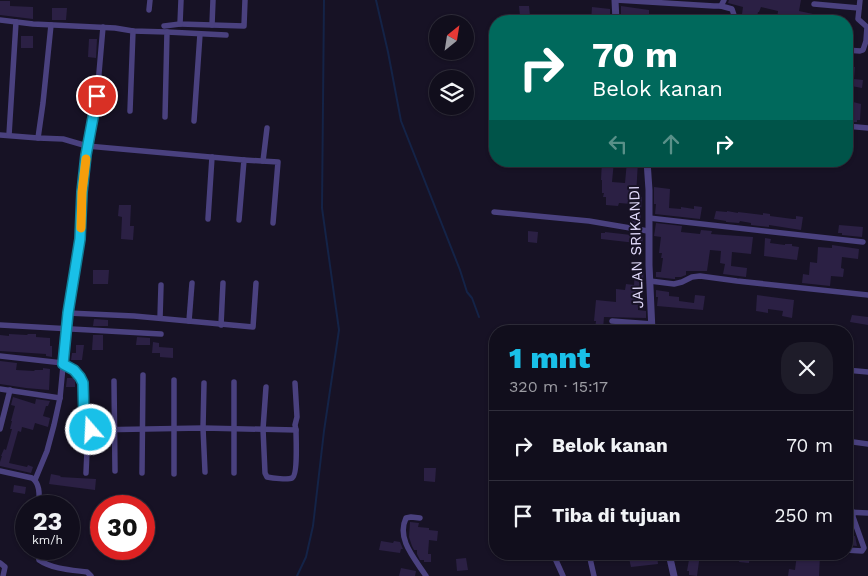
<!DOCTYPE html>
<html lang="id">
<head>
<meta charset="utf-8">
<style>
  body { margin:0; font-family:"Work Sans",sans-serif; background:#1e1c29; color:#f1f3f6; height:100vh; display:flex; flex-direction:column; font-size:19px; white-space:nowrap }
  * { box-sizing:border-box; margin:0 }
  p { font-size:16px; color:#9c9ca3 }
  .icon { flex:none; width:28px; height:28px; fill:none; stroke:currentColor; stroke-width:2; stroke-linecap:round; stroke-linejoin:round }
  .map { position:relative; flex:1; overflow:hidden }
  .sheet { position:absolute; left:489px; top:325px; width:364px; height:235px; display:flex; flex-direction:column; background:#110e1c; border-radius:20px; box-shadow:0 1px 4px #0004,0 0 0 1px #302e3b }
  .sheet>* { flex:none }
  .top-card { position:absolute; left:489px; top:15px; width:364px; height:152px; border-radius:20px; box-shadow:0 1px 4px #0004,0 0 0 1px #302e3b; background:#00695c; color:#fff; overflow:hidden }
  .needle { width:32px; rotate:30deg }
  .controls { position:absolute; left:429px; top:15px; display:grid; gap:10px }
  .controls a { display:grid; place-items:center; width:45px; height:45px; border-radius:50%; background:#110e1c; box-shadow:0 1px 4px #0004,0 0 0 1px #302e3b; font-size:25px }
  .speed { position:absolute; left:15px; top:495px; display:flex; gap:10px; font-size:25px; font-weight:700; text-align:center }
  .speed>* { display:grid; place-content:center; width:65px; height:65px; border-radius:50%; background:#110e1c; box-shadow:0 1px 4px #0004,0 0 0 1px #302e3b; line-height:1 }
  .speed small { font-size:12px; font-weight:400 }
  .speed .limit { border:8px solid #d22; background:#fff; color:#111 }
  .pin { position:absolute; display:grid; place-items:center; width:42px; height:42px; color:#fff; margin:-21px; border:2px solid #fff; border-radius:50%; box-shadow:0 1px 5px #0007 }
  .me { position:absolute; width:55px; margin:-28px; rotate:341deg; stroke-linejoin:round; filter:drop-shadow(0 0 4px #0008) }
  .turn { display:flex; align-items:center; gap:18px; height:105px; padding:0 20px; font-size:22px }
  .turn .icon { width:65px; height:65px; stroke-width:2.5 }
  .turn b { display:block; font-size:35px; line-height:42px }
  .lanes { display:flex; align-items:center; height:48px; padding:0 20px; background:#0003; justify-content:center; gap:25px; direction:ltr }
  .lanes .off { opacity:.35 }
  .round { display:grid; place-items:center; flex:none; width:52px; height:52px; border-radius:20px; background:#1e1c29 }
  .summary { display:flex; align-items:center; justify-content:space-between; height:85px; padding:0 20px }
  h1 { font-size:30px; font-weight:800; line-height:38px; color:#19c0e8 }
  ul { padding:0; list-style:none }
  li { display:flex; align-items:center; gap:15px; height:70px; padding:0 20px; border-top:1px solid #302e3b }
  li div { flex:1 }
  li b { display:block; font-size:19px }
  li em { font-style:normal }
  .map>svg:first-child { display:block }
</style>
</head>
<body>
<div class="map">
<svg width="868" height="576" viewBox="0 0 868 576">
  <rect width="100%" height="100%" fill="#171225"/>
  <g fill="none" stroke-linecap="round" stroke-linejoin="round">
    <!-- stream -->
    <g stroke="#142347" stroke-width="2">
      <path d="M376,0L388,52L401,121L460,270L467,292L472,298L479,317"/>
      <path d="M297,576L306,557L313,526L324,431L339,330L322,208L324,0"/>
    </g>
  </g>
  <!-- building -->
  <g fill="#2b2044">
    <path d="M729,0H801L799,11L813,14L812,20L804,19L803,21H782L777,20L778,11L761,7L759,12H758L756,21H741L743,7L728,3Z"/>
    <path d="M0,1H10V6L33,7V19L0,15Z"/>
    <path d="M519,6H529L530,16H520Z"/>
    <path d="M621,6L649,10V15H660L659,21L626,20V21H621Z"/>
    <path d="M592,7L610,9V17H603V21H591Z"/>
    <path d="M52,8H67L66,20H52Z"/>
    <rect x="21" y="36" width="12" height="12"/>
    <path d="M89,39H97L96,58L88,57Z"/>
    <path d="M846,66L855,67L854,79L863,80L862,88L846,85Z"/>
    <path d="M853,102L861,104L860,120H857V122H848L850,110H852Z"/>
    <path d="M602,161H614L612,182L625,183L627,161H638L636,196L642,197L640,225L631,223L632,204L619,203L618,206L606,205V197H603L604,193H602V180H601Z"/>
    <path d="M654,187L670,189L669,208L681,209V207L694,209V206L702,207L700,219L655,214L656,204H654Z"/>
    <path d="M119,205H131L130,226H134L133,240L121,239L122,217L118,216Z"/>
    <path d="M716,211L727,212V211L738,213V212L763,215V213L770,214V216L793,219H796V216L803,217L801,230L769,225V227L751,225V223L740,221L739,223L726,222V221L714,219Z"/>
    <path d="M656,223L682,226L681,232L700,234L701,230L712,231L711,234L753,237L751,254L732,252L731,266L747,268L746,277L723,274L725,264L720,263L721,251L710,250L707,271H686V275L681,277H675V279H674L656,277V272H661L663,258H661L662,253H659L661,237L654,236Z"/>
    <path d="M839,225L863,227L862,237L842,235V233H838Z"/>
    <path d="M528,231L538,232L537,243L528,242Z"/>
    <path d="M605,232L631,235V233L640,234V237H643L641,255H635L636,243L601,239V233H605Z"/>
    <path d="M765,238L771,239L770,243L785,245V244H792V246L799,247L797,260L764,256Z"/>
    <path d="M832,245L859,249L858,259L842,257L841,268L844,269L843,277L831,276L830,286L802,283L803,274L809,275L810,262L817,263L818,247L832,248Z"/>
    <path d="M93,270H109L108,284H93Z"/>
    <path d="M635,271H644L641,297H639L638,310L646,311V318L604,317L603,329H595L596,321H594L596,300L616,302V289L625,290L626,284L634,285Z"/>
    <path d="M656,290L669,292V296L679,297V301L694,303L695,295L705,296L703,310L657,306L658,297H656Z"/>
    <path d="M757,295L794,300L792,318L782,316L783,311L768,309V313L756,311Z"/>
    <path d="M852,315L868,317V325L850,322Z"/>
    <path d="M94,319L108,320V326H93Z"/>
    <path d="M9,334L27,335L28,334H36V337L50,338V346H52V357L46,356V354L0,351V335L9,336Z"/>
    <path d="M93,335H103V350H92Z"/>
    <path d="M137,337L150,338V345H136Z"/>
    <path d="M153,342L159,343V347L173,348V358L160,357V353H152Z"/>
    <path d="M76,345H84L82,360H71L72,353H76Z"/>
    <path d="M0,361L17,363L16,370L34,371L35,370H43V368L50,369L49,390L26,388L0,384Z"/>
    <path d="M67,378H75V387H66Z"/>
    <path d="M13,397L35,404L36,399L50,401L48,406H46L43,416L50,418L48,427L35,423L33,430L22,427L21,432L18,431L9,463L27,467L28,465L33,467L31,473L0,466V462L2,456H1L4,449L6,450L12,429H10L12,421H11L15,406L11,405Z"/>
    <path d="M424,468H436L435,482L424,481Z"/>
    <path d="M51,474L61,476L60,477L96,479L95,490L49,484Z"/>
    <path d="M14,485L26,487L25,494L13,492Z"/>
    <path d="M410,522L419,523L418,527L429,528V530L438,531L437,541L429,540L428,554H431V562H424V560H420L417,554V550H414L412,546L409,537Z"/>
    <path d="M846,528L852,529V536H855L857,546L846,545Z"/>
    <path d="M381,541L393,543L394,541L400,542L403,549H401L400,553L379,550Z"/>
    <path d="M628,554H657L658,564L631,567Z"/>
    <path d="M690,554H700L697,576L689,575V571H687Z"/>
    <path d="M740,554H750L749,563L739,562Z"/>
    <path d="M797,554L820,556L819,576H788L789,569L795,570Z"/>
    <path d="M466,558L468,570L457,571L456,559Z"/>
    <path d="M401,568L416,571L415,576H399Z"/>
  </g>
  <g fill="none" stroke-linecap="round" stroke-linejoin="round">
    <!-- minor -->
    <g stroke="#4a417f" stroke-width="5.5">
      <path d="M181,0L180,24L244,26L245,0"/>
      <path d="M616,0L714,6H721L724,0"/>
      <path d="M814,4L859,8"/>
      <path d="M721,6L732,9L734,15L733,21"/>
      <path d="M149,10L150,0"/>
      <path d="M0,20L33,24L115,28L133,31L167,32L165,117"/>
      <path d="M212,25L213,0"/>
      <path d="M164,26L180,24"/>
      <path d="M167,32L226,35"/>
      <path d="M846,50L860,51L863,50L866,41L867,27L858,19L860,0"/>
      <path d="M846,92L848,95L846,107"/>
      <path d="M130,111L133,31"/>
      <path d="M194,121L200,34"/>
      <path d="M846,126L868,128"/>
      <path d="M0,135L38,138L63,139L87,146L244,160L239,220"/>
      <path d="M9,135L16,22"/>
      <path d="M38,138L43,103L51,25"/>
      <path d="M244,160L278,162L273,223"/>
      <path d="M263,161L267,128"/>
      <path d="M494,212L589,221L648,231"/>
      <path d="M649,218L863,242"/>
      <path d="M208,219L212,157"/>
      <path d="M650,281L674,284L682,282L692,277L700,276L737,281L868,295"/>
      <path d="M68,313L134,316L253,327L256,283"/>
      <path d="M160,318L161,285"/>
      <path d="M189,321L192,283"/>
      <path d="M612,321L652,324"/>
      <path d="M0,325L161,334"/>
      <path d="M221,325L223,283"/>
      <path d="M0,356L63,363L74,370L80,377L83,383L84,419L86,426L91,430L203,428L296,430L295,425L297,417L295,383"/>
      <path d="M846,370L868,372"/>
      <path d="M114,381L115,471"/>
      <path d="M234,382V473"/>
      <path d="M204,383L203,428L205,472"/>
      <path d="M266,387L263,429L265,473L267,477C272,478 288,480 292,478C298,475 296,438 296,430"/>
      <path d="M0,389L60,398"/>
      <path d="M0,429L10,390"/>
      <path d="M846,441L868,444"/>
      <path d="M0,471L32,478C41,484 39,497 39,506"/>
      <path d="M86,473L88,428"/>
      <path d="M142,473L143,375"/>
      <path d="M174,474V380"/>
      <path d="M35,480L47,451L54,425L60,398L68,313L80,239L84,177L87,146L97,96L103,27"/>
      <path d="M846,512L868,513"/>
      <path d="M420,518L411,517L406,518C396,539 415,559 426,576"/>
      <path d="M37,549L39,560C52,569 72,570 87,572L91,576"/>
      <path d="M846,550L862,551L864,548L853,517V512"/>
      <path d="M555,554L554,556L563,576"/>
      <path d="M589,554L594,576"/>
      <path d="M0,563L5,567L3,576"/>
    </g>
    <!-- tertiary -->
    <g stroke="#4a417f" stroke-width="7">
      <path d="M615,0L616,21"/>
      <path d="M647,161L649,190V265L652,331"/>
      <path d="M669,554L674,576"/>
    </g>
  </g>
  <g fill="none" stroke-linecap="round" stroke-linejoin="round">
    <defs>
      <path id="route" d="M91,430L86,426L84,419L83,383L80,377L74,370L63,364L68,313L80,239L82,192L86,155L97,96"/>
    </defs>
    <!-- route casing -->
    <use href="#route" stroke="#107d97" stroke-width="12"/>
    <!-- route -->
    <use href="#route" stroke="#19c0e8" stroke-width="9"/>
    <!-- slow -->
    <path stroke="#f59e0b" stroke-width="9" d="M81,228L82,192L86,159"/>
  </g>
  <g text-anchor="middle" stroke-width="4" stroke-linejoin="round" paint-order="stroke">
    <!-- street labels -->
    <g font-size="15" fill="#e1dafb" stroke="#171225">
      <text transform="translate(636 247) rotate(-92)" y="5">JALAN SRIKANDI</text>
    </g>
  </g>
</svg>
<div class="controls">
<a><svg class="needle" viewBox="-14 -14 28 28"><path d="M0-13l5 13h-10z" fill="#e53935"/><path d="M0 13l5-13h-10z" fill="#9c9ca3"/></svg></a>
<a><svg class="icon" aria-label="layers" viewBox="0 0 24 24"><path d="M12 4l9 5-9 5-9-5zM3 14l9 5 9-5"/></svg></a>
</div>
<div class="speed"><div>23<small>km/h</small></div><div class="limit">30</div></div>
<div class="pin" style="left:97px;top:96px;background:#d93025"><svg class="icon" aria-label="arrive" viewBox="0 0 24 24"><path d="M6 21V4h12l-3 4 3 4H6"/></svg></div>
<svg class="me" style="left:91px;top:430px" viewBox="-20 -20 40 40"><circle r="17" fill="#19c0e8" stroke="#fff" stroke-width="3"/><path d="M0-11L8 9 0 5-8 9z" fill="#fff"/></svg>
<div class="top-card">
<div class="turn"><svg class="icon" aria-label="right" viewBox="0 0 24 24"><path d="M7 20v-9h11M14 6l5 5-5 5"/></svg><div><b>70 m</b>Belok kanan</div></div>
<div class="lanes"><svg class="icon off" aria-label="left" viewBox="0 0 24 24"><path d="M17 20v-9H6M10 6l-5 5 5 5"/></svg><svg class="icon off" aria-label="ahead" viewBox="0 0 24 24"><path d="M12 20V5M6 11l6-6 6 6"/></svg><svg class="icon" aria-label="right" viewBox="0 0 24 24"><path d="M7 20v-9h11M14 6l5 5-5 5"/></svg></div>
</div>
<section class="sheet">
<div class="summary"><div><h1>1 mnt</h1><p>320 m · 15:17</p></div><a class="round"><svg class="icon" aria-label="close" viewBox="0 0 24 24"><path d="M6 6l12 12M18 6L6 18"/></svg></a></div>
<ul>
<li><svg class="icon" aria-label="right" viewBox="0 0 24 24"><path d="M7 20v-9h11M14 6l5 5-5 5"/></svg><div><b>Belok kanan</b></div><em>70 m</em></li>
<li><svg class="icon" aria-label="arrive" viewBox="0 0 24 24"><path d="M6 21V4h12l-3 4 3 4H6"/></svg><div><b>Tiba di tujuan</b></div><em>250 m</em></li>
</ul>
</section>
</div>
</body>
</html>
